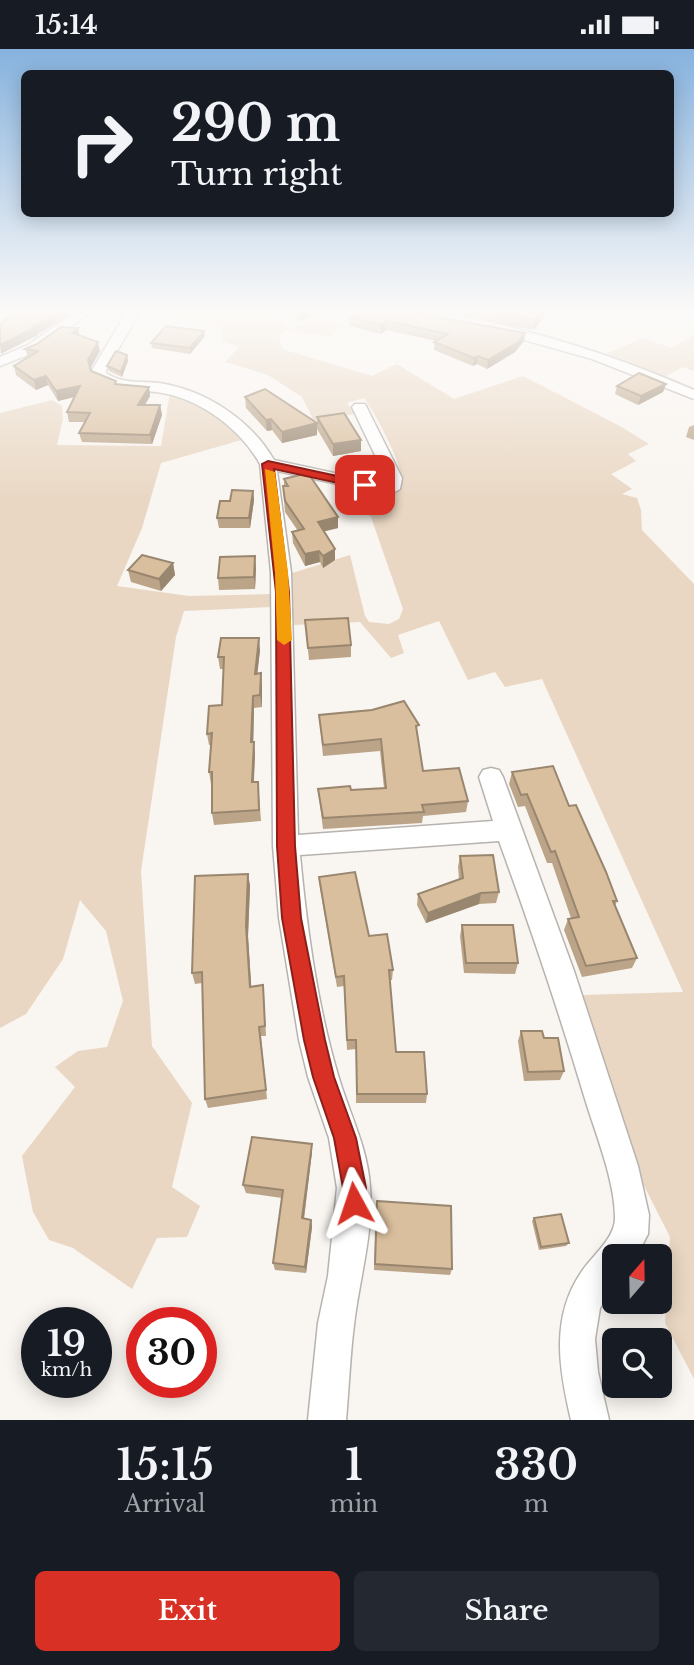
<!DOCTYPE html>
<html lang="en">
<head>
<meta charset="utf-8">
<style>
  body { margin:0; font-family:"Libre Baskerville",serif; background:#242831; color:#f1f3f6; height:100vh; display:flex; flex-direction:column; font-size:26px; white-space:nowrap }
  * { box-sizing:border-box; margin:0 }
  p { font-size:23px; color:#9ea1a6 }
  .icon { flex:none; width:38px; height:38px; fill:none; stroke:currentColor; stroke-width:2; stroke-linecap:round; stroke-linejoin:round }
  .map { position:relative; height:1371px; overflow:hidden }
  .panel { display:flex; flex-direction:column; background:#171b24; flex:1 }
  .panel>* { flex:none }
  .top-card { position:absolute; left:21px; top:21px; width:653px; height:147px; border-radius:10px; box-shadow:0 4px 18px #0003; background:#171b24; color:#f1f3f6; overflow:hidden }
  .needle { width:46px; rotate:20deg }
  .buttons { position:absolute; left:602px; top:1195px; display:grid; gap:14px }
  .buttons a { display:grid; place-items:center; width:70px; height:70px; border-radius:10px; background:#171b24; box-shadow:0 4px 18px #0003; font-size:35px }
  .speed { position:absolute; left:21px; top:1258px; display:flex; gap:14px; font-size:35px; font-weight:700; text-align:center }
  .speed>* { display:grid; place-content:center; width:91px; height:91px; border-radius:50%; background:#171b24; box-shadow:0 4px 18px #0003; line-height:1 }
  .speed small { font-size:18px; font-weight:400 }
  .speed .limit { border:10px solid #d22; background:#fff; color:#111 }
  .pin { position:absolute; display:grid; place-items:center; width:60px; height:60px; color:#fff; margin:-30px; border-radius:14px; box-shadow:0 4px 10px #0006 }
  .me { position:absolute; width:77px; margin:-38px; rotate:355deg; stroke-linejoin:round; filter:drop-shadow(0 0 5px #0008) }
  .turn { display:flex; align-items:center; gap:24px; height:147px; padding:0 35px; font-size:32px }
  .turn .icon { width:91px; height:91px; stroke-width:2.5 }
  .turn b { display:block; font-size:49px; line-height:60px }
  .eta { display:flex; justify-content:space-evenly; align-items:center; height:119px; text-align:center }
  .eta b { font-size:42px; font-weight:600; line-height:49px }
  .primary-button { display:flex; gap:14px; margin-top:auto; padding:14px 35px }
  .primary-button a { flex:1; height:80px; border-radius:10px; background:#d93025; color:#fff; font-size:28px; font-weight:600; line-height:80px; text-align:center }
  .primary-button a+a { background:#242831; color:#f1f3f6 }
  .status { display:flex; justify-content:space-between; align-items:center; height:49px; padding:0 35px; background:#171b24; direction:ltr }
  .status svg { height:19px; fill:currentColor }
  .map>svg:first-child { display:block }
</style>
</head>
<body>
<div class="status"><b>15:14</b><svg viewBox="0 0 49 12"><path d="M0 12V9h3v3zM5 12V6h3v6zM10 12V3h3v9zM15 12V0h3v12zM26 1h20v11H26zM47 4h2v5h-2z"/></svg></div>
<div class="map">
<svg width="694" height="1371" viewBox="0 0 694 1371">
  <rect width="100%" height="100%" fill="#f9f5f0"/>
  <!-- green -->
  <g fill="#e9d7c3">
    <path d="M161,260H256L289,280L316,269L341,278L330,288L288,280L279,287L282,300L372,327L397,315L454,350L523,327L620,377L649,395L628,405L636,412L611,425L632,440L622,445L637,449L641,461L642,481L694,535V1330L665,1274L670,1188L633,1115L583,946L683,943L542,630L505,638L495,623L468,631L439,572L398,586L404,604L391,609L360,573L293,576L289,525L350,506L365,567L369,573L389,575L399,570L403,560L371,468L329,432L391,447C396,441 401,437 401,429C402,414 374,362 364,349L347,354L355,365L314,372L302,348L268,326L225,313L239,298L222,292L223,276L149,264Z"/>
    <path d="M694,286V322L682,318L665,328L605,305L643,289L671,299Z"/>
    <path d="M170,343C197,353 225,369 245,390L161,414L142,479L117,537L189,547L272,545V558L184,562L176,588L141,822L152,997L192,1054L172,1138L200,1157L187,1188L157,1189L132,1240L73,1199L49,1191L33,1163L22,1107L75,1038L55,1018L78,1002L107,998L123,952L106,882L80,851L63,910L26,965L0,979V364L52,351L62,357L63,370L57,396L161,397Z"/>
  </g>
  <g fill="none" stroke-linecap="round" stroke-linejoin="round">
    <defs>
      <g id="minor">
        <path d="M80,260H95L38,302L0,317V308L28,296Z"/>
        <path d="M115,260H129L137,268L106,321V324C122,335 141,332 159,334C206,341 251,371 274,411L385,435L386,429L352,358L355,355H365L402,429L400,440L389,446L277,422L291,523L298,786L493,772L479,728L483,721L491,719L499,721L503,728L574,922L638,1117L649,1166L648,1185L636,1208H614V1237L600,1259L595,1290L598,1323L609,1371H571C559,1320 550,1268 582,1222C593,1206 615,1189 615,1169C615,1132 596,1086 585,1050C559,963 530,877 499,792L300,806C307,880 317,955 338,1026C349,1064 368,1099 370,1138C374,1183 359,1231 354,1276C350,1307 349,1339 346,1371H308L318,1274L328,1227L337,1139L329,1089L308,1028L299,991L279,869L273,797L271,523L260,415C240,379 198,348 156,343C133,340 114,342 94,329L92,321L123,269Z"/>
        <path d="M497,275C565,291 630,313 694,341V350L592,310L492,282L490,279Z"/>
      </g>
    </defs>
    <!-- minor casing -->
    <use href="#minor" stroke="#b7b3af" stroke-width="3"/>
    <!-- minor -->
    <use href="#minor" fill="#fff" fill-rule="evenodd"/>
  </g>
  <!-- wall -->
  <g fill="#bba488">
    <path d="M278,260H326L300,272Z"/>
    <path d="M422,260H545L544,268L534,281Z"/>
    <path d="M350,268L525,284L524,292L515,303L487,320L477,315L473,317L434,301V293L436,292L386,281L381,285L350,277Z"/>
    <path d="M78,279L80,287L100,302L90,319L91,322L116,332V335L149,338L150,347L145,356H160L162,366L152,395L82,393L79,384L85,373H69L67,363L74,348L58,352L48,336L36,341L16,326L14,317L28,308L25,300Z"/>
    <path d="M205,287L190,305L152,299L151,294Z"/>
    <path d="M127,306L128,312L122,328L109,322L107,317Z"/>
    <path d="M666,335L663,343L638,356L615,345L617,337Z"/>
    <path d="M245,348L317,374V368L361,391V402L333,407L317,380V386L282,394L272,381L267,382L246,359Z"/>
    <path d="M694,376V391L686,388L689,378Z"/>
    <path d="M284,430L338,479L324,482L335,511L323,519L320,513L305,517L293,494L292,483L298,482L285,463L283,437H284Z"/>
    <path d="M253,442L254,451L250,479H219L217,469Z"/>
    <path d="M173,514L175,526L161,542L131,533L128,521Z"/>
    <path d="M256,519L255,540L219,541L218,529Z"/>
    <path d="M305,571L351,596V608L309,611Z"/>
    <path d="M260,601L257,624L262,636V658L254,659L253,693L255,705L254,733L259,745L261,772L214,776L212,764V735H211L209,723L211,696H209L207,685L222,656L224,620H220L218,608Z"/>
    <path d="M319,666L417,688L423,722L468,752L466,763L423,767L422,774L323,780L318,740L351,741L384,739L380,702L323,707Z"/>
    <path d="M512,723L569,757L617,852L615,857L637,909L632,919L582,928L564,881L568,870L571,869L552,814H547L525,757L518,758L509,735Z"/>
    <path d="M460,807L499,843L496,854L479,855L426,874L417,856L418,845L459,830L458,818Z"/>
    <path d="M248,825L250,837L248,887L251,937L263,936L264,947L266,987H261L267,1050L208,1059L205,1050L202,934L195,935L192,924Z"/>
    <path d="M319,828L369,887L393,921L392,931H390L396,1003L427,1045L426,1054H356V1000L347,1001L344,937L337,938L320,839Z"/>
    <path d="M462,876L518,914L515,925L464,924L460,887Z"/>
    <path d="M521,982L564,1022L560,1031L524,1032L518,992Z"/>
    <path d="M312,1095V1103L304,1170L311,1171L312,1178L306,1224L275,1221L273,1214L282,1149L246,1144L243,1136Z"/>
    <path d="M376,1160L452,1220L450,1226L374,1221Z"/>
    <path d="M534,1169L569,1194L566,1197L539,1201L532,1172Z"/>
  </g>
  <!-- shaded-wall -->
  <g fill="#99866f">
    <path d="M63,260H78L42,283L38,284V286L1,305L0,296Z"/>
    <path d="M309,260H326L300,272V264Z"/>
    <path d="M544,260H545L544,268L534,281L535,271Z"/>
    <path d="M387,272L386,281L381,285V276Z"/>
    <path d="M78,279L80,288L72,284Z"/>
    <path d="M204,282L205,287L190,305V299Z"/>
    <path d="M525,284L524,292L515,303L487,320L488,311Z"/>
    <path d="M98,293L100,302L90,320L88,311Z"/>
    <path d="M127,306L128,312L122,328L121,323Z"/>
    <path d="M478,307L477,315L473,317L474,309Z"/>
    <path d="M46,327L48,336L36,341L34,331Z"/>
    <path d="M666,335L663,343L638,356L641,347Z"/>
    <path d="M80,337L82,346L58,352L56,342Z"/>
    <path d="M149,338L150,347L139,365L138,356Z"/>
    <path d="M160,356L162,366L152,395L150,386Z"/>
    <path d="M271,370L272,381L267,382L266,371Z"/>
    <path d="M317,374V386L282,394V383Z"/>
    <path d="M361,391V402L333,407V395Z"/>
    <path d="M253,442L254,451L250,479L249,469Z"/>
    <path d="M338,468V479L318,484V473Z"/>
    <path d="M335,500V511L323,519V507Z"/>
    <path d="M319,502L320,513L305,517V505Z"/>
    <path d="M255,507L256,519L255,540L254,528Z"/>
    <path d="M173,514L175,526L161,542L159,530Z"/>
    <path d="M259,589L260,601L256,637L255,625Z"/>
    <path d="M261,624L262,636V658L260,646Z"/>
    <path d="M253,647L254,659L253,705L251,693Z"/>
    <path d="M254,693L255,705L253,745L252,733Z"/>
    <path d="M248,825L250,837L248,887L252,948L250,938L246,877Z"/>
    <path d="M481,844L479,855L426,874L428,864Z"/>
    <path d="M312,1095V1103L303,1176L302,1169Z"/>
    <path d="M311,1171L312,1178L306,1224L305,1218Z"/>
  </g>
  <!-- building -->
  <g fill="#dabf9e" stroke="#99866f" stroke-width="2">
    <path d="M19,260H63L40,275L31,277L36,278L0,296V275Z"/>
    <path d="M293,260H309L300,264Z"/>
    <path d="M361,260H392L525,284L517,294L488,311L478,307L474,309L434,293L448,285L387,272L381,276L350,268Z"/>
    <path d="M475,260H544L535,271Z"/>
    <path d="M166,277L204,282L190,299L151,294Z"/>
    <path d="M61,278L78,279L72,284L98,293L88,311L91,322L116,332L115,335L149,338L138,356H160L150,386L79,384L90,364L67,363L80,337L56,342L46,327L34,331L14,317L38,302L25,300L37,295Z"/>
    <path d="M116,302L127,306L121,323L107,317Z"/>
    <path d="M639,324L666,335L641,347L617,337Z"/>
    <path d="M265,340L317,374L282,383L271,370L266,371L245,348Z"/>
    <path d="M344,364L361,391L333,395L317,368Z"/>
    <path d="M308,424L338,468L318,473L335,500L323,507L319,502L305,505L292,483L304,480L285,452L283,437H288L284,430Z"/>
    <path d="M232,441L253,442L249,469H217L220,452H230Z"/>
    <path d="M142,506L173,514L159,530L128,521Z"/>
    <path d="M255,507L254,528L218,529L220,508Z"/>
    <path d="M348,569L351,596L308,599L305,571Z"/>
    <path d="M221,589H259L255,625L261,624L260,646L253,647L251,693H254L252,733H258L259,761L212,764V723H209L212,684L207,685L209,657L222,656L224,608H218Z"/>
    <path d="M404,652L419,676L416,677L423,722L459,719L468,752L422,756L424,763L323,769L318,740L350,737L351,741L386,739L381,690L323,696L319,666L372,661Z"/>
    <path d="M553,717L569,757L576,756L606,823L617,852H613L637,909L586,917L568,870L579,868L555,802L551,803L527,745L521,746L512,723Z"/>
    <path d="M493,806L499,843L481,844L428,864L418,845L463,829L460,807Z"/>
    <path d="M355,823L369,887L387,885L393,921H389L396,1003H424L427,1045H357L356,991H347L344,927L336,928L319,828Z"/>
    <path d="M248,825L246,877L250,938L263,936L265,977L259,978L266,1041L205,1050L202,923L192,924L195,827Z"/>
    <path d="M462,876H513L518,914H466Z"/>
    <path d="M521,982H542L544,989H558L564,1022L528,1023Z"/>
    <path d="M252,1088L312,1095L302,1169L311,1171L305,1218L273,1214L283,1141L243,1136Z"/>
    <path d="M377,1152L451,1157L452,1220L375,1215Z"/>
    <path d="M561,1165L569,1194L541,1198L534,1169Z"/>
  </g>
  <!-- sky -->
  <linearGradient id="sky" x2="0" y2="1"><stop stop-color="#86b2de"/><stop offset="0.58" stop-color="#fcfaf8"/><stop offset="1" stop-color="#fcfaf8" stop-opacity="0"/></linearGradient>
  <rect width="694" height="452" fill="url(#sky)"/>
  <!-- route -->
  <path fill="#d93025" stroke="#8d1f18" stroke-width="2" d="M268,412L365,433L370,436L365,440L274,420L289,543L295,797L301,869L325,991L334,1028L356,1089L366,1139L362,1162L354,1166L346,1162L342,1154L343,1139L334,1089L313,1028L304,991L282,869L277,797L276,543L262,415Z"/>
  <!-- slow -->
  <path fill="#f59e0b" d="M265,420L275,423L288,523L292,591L284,596L277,591L275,523Z"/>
</svg>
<div class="buttons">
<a><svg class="needle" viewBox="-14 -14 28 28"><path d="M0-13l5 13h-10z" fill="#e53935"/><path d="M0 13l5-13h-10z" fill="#9ea1a6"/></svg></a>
<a><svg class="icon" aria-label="search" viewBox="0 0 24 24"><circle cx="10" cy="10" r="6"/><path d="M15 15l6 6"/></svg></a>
</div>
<div class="speed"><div>19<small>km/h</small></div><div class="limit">30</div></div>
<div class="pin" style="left:365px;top:436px;background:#d93025"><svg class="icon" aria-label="arrive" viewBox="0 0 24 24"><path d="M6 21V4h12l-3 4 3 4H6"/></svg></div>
<svg class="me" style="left:354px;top:1154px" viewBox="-20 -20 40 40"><path d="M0-17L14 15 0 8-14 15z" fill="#d93025" stroke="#fff" stroke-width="4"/></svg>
<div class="top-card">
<div class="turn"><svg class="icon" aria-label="right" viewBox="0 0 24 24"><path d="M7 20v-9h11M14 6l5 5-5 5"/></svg><div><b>290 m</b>Turn right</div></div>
</div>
</div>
<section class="panel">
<div class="eta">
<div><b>15:15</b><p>Arrival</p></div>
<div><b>1</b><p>min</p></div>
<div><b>330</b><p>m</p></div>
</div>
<div class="primary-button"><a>Exit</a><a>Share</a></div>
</section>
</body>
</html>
